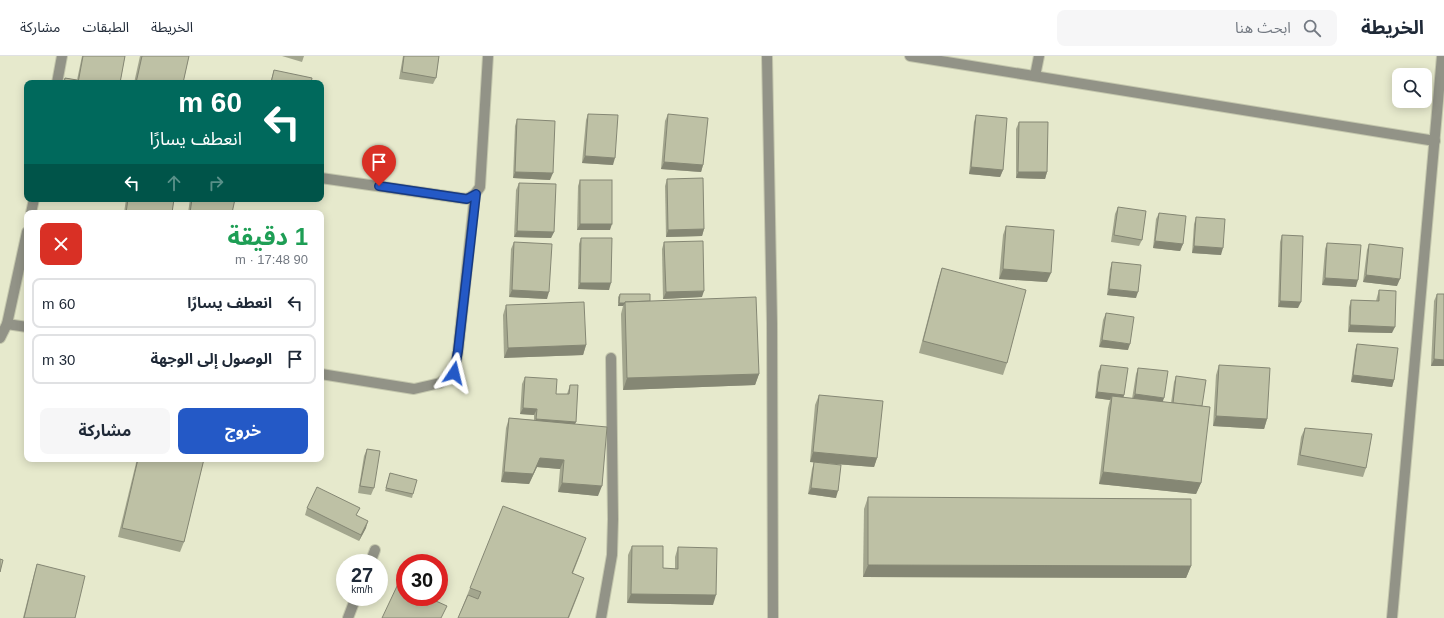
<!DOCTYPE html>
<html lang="ar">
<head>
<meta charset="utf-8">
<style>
  body { margin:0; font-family:Arial,"Noto Sans Arabic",sans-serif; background:#f6f6f7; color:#1f2937; direction:rtl; height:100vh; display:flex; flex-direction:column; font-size:15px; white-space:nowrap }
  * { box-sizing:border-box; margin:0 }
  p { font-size:13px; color:#747a83 }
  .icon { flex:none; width:22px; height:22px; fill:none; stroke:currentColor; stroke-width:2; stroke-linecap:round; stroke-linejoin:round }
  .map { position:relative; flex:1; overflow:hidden; direction:ltr }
  .sheet { position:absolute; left:24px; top:154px; width:300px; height:252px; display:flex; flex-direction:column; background:#fff; border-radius:8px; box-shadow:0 2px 10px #0003; direction:rtl }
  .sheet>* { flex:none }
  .banner { position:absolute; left:24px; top:24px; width:300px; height:122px; border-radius:8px; box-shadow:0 2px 10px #0003; direction:rtl; background:#00695c; color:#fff; overflow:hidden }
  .buttons { position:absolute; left:1392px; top:12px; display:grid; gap:8px }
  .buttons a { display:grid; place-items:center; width:40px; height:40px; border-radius:8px; background:#fff; box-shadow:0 2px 10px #0003; font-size:20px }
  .speed { position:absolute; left:336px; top:498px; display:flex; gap:8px; font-size:20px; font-weight:700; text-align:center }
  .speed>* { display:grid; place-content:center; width:52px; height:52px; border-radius:50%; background:#fff; box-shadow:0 2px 10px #0003; line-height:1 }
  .speed small { font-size:10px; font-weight:400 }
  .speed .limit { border:6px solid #d22; background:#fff; color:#111 }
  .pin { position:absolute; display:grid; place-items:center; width:34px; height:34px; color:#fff; margin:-41px -17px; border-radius:50% 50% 50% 0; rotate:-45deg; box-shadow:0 0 4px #0007 }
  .pin .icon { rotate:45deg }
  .me { position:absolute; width:44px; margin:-22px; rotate:10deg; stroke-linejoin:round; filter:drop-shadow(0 0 3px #0008) }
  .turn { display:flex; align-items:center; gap:14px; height:84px; padding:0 16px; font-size:18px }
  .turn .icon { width:52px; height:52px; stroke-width:2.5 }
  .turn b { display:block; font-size:28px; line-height:34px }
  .lanes { display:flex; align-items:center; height:38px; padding:0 16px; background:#0003; justify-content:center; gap:20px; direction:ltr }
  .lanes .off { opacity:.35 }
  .round { display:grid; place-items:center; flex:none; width:42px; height:42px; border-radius:8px; background:#f6f6f7 }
  .headline { display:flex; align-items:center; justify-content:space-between; height:68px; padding:0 16px }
  h1 { font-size:24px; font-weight:700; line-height:30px; color:#1e9e55 }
  .cta { display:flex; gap:8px; margin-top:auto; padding:8px 16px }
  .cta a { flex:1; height:46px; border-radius:8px; background:#2459c6; color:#fff; font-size:16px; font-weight:700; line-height:46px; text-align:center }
  .cta a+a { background:#f6f6f7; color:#1f2937 }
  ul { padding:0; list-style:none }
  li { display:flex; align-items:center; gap:12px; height:50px; margin:0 8px 6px; padding:0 8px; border:2px solid #e0e1e3; border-radius:8px }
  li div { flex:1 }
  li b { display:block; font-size:15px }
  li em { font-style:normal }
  header { display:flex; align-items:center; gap:24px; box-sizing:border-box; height:56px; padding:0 20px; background:#fff; border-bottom:1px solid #e0e1e3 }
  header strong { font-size:19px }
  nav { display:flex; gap:22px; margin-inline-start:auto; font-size:14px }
  .search { width:280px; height:36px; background:#f6f6f7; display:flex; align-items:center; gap:10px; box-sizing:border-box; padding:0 14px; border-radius:8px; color:#747a83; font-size:15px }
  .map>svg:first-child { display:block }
</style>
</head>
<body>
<header>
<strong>الخريطة</strong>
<div class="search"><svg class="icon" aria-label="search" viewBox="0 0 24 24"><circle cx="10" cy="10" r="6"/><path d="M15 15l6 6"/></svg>ابحث هنا</div>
<nav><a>الخريطة</a><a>الطبقات</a><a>مشاركة</a></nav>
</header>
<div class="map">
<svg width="1444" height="562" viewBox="0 0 1444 562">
  <rect width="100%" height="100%" fill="#e6e9cc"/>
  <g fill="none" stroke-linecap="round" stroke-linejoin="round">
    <defs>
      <g id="street">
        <path d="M767,0L772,267L773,562"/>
        <path d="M910,0L1435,85"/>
        <path d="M1035,20L1039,0"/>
        <path d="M57,27L62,0"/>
        <path d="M321,122L467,143L475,138L480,131L488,0"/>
        <path d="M31,157L34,143"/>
        <path d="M7,268L27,271"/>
        <path d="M0,282L7,268L27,176"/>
        <path d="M321,318L414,333L440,327L454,317L458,295L475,138"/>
        <path d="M370,507L375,494"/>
        <path d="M348,562L356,541"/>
        <path d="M601,562L612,499L613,463L611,302"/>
        <path d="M1392,562L1442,0"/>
      </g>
    </defs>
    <!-- street casing -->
    <use href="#street" stroke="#c4c7ad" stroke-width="12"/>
    <!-- street -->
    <use href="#street" stroke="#929387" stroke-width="10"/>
  </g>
  <!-- wall -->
  <g fill="#a3a68e">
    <path d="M82,0H125L120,27H63L65,22L77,24Z"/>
    <path d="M140,0H189L183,27H134Z"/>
    <path d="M282,0H304L302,6Z"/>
    <path d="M403,0H439L436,22L433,28L399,23Z"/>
    <path d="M274,14L311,27H270Z"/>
    <path d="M588,58L613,109L582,107L586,64Z"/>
    <path d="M668,58L703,109L701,116L661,113L665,65Z"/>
    <path d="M976,59L1003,114L1000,121L969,118L974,66Z"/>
    <path d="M517,63L550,124L513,122L515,70Z"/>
    <path d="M1019,66L1047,116L1045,123L1016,122V73Z"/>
    <path d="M667,123L704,173L702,180L666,181L665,130Z"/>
    <path d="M580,124L610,174H577L578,130Z"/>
    <path d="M519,127L554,176L551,182L514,181L516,134Z"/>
    <path d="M126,143H174L172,157H124Z"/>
    <path d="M190,143H235L232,157H188Z"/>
    <path d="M1118,151L1142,184L1139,190L1111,186L1115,158Z"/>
    <path d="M1159,157L1183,188L1180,195L1153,192L1156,163Z"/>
    <path d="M1196,161L1221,199L1192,197L1194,168Z"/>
    <path d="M1006,170L1047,226L999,223L1003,179Z"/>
    <path d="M1282,179L1298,252L1278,251L1280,186Z"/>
    <path d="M581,182L609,234L578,233L579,188Z"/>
    <path d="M514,186L547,243L509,241L511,193Z"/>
    <path d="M664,186L702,241L663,243L662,193Z"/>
    <path d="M1327,187L1356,231L1322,229L1325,193Z"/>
    <path d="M1369,188L1397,230L1363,226L1367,194Z"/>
    <path d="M1112,206L1136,242L1107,239L1110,213Z"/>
    <path d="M942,212L1007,307L1003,319L919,297L938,224Z"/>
    <path d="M1379,234L1392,277L1348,276L1349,251L1351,244L1376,245L1377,241Z"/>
    <path d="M620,238L650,245L759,318L755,329L623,334L621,258L623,250H618V241Z"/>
    <path d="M1437,238H1444V310H1431L1434,245Z"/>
    <path d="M506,249L586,289L583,299L504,302L503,259Z"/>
    <path d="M1106,257L1128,294L1099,291L1103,264Z"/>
    <path d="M1357,288L1394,324L1392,331L1351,326L1355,294Z"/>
    <path d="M1101,309L1124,339L1123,342L1132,343L1136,318L1138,312L1163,346L1171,347L1174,326L1176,320L1202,350L1201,427L1196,438L1099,428L1108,352L1110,344L1095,342L1098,316Z"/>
    <path d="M1219,309L1267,363L1264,373L1213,370L1216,319Z"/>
    <path d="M525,321L556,338H567L570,329L575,368L598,440L558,436L560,413L537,411L529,428L501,426L506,372L509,362L534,364V359L520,358L522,328Z"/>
    <path d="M819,339L877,402L874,411L810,406L815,349Z"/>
    <path d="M1305,372L1366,412L1363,421L1297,409L1301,381Z"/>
    <path d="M367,393L374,432L371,439L358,437L364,400Z"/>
    <path d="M137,403H204L184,486L180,496L118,481Z"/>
    <path d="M814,406L836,442L808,438L812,413Z"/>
    <path d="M390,417L413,438L412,442L385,435Z"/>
    <path d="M868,441L1191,510L1186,522L863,521L864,453Z"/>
    <path d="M307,452L357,460L366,472L359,485L305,459Z"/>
    <path d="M632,490L663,512L675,513V501L678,491L713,549L627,547L628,499Z"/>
    <path d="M582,494L573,517L580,534L569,562H458L470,532Z"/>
    <path d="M37,508L75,562H23L34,518Z"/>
  </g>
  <!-- shaded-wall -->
  <g fill="#858774">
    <path d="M585,100L615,102L613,109L582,107Z"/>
    <path d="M664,106L703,109L701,116L661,113Z"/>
    <path d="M971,111L1003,114L1000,121L969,118Z"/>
    <path d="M515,116L553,117L550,124L513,122Z"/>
    <path d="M1018,116H1047L1045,123L1016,122Z"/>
    <path d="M580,168H612L610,174H577Z"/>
    <path d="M704,173L702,180L666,181L668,174Z"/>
    <path d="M517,175L554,176L551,182L514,181Z"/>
    <path d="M1155,185L1183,188L1180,195L1153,192Z"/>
    <path d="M1194,190L1223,192L1221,199L1192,197Z"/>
    <path d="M1003,213L1051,217L1047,226L999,223Z"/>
    <path d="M1366,219L1400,223L1397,230L1363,226Z"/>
    <path d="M1325,222L1358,224L1356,231L1322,229Z"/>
    <path d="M580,227H611L609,234L578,233Z"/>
    <path d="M1109,233L1138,236L1136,242L1107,239Z"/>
    <path d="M512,234L549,236L547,243L509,241Z"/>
    <path d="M704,235L702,241L663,243L666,236Z"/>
    <path d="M1280,245L1301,246L1298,252L1278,251Z"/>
    <path d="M619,247H625L623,250H618Z"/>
    <path d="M1350,269L1395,271L1392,277L1348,276Z"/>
    <path d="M1102,284L1130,288L1128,294L1099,291Z"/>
    <path d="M586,289L583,299L504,302L508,292Z"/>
    <path d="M1434,303L1444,304V310H1431Z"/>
    <path d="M759,318L755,329L623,334L627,322Z"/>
    <path d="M1353,319L1394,324L1392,331L1351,326Z"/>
    <path d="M1097,336L1124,339L1122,346L1112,340L1110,344L1095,342Z"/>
    <path d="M1135,338L1164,342L1162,348L1132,345Z"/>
    <path d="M523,352L537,353L534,359L520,358Z"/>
    <path d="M1216,360L1267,363L1264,373L1213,370Z"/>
    <path d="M536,363L576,366L573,373L534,370Z"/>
    <path d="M813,396L877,402L874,411L810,406Z"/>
    <path d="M540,402L564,404L560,413L537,411L529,428L501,426L504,416Z"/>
    <path d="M1103,416L1201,427L1196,438L1099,428Z"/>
    <path d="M562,427L602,430L598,440L558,436Z"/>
    <path d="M811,432L838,435L836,442L808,438Z"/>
    <path d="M368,465L366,472L359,485L361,479Z"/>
    <path d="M868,509L1191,510L1186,522L863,521Z"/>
    <path d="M631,538L716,539L713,549L627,547Z"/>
  </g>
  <!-- building -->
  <g fill="#bec1a5" stroke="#858774">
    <path d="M83,0H125L120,27H78Z"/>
    <path d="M142,0H189L183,27H136Z"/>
    <path d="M404,0H439L436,22L402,16Z"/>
    <path d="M274,14L312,22L311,27H271Z"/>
    <path d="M65,22L77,24V27H64Z"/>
    <path d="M588,58L618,59L615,102L585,100Z"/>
    <path d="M668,58L708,62L703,109L664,106Z"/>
    <path d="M976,59L1007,62L1003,114L971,111Z"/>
    <path d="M517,63L555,65L553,117L515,116Z"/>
    <path d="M1019,66H1048L1047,116H1018Z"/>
    <path d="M703,122L704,173L668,174L667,123Z"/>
    <rect x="580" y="124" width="32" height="44"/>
    <path d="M519,127L556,128L554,176L517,175Z"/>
    <path d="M128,143H174L172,157H126Z"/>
    <path d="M192,143H235L232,157H190Z"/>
    <path d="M1118,151L1146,155L1142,184L1114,179Z"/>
    <path d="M1159,157L1186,160L1183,188L1155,185Z"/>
    <path d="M1196,161L1225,163L1223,192L1194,190Z"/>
    <path d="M1006,170L1054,174L1051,217L1003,213Z"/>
    <path d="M1282,179L1303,180L1301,246L1280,245Z"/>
    <path d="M581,182H612L611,227H580Z"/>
    <path d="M703,185L704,235L666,236L664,186Z"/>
    <path d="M514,186L552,188L549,236L512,234Z"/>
    <path d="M1327,187L1361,189L1358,224L1325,222Z"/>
    <path d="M1369,188L1403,192L1400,223L1366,219Z"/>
    <path d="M1112,206L1141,209L1138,236L1109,233Z"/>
    <path d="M942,212L1026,234L1007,307L923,285Z"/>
    <path d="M1379,234L1396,235L1395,271L1350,269L1351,244L1379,245Z"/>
    <path d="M620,238H650V245L625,246V247H619Z"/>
    <path d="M1437,238H1444V304L1434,303Z"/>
    <path d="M756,241L759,318L627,322L625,246Z"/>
    <path d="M584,246L586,289L508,292L506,249Z"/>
    <path d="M1106,257L1134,261L1130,288L1102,284Z"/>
    <path d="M1357,288L1398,292L1394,324L1353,319Z"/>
    <path d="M1101,309L1128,312L1124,339L1097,336Z"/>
    <path d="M1219,309L1270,312L1267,363L1216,360Z"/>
    <path d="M1138,312L1168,315L1164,342L1135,338Z"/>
    <path d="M1176,320L1206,324L1202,350L1173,347Z"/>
    <path d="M525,321L557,323L556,338H569L570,329H578L576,366L536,363L537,353L523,352Z"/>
    <path d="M819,339L883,345L877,402L813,396Z"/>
    <path d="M1112,340L1210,351L1201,427L1103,416Z"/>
    <path d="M509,362L607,371L602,430L562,427L564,404L540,402L533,418L504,416Z"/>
    <path d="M1305,372L1372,378L1366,412L1300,399Z"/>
    <path d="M367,393L380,395L374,432L360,430Z"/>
    <path d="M138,403H204L184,486L122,472Z"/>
    <path d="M814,406L841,409L838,435L811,432Z"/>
    <path d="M390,417L417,424L413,438L386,432Z"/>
    <path d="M317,431L360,452L356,459L368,465L361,479L307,452Z"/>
    <path d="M868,441L1191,443V510L868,509Z"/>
    <path d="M503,450L586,482L572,517L584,522L568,562H458L468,539L478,543L481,536L470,532Z"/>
    <path d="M632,490H663V512L678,513V491L717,492L716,539L631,538Z"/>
    <path d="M0,503L3,504L0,516Z"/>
    <path d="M37,508L85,520L75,562H24Z"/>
    <path d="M398,528L405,531V541H427L447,550L441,562H382Z"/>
  </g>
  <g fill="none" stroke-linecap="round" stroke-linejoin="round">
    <defs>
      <path id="route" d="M379,130L467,143L476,138L458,295L454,317"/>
    </defs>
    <!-- route casing -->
    <use href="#route" stroke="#173a81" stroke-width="10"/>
    <!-- route -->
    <use href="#route" stroke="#2459c6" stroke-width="7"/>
  </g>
</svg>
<div class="buttons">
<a><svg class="icon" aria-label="search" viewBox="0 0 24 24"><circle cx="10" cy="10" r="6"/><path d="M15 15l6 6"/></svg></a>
</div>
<div class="speed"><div>27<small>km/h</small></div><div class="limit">30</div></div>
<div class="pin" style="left:379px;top:130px;background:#d93025"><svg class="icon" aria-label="arrive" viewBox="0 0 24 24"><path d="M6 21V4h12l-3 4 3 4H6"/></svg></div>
<svg class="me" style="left:454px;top:317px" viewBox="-20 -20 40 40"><path d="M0-17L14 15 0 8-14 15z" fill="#2459c6" stroke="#fff" stroke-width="4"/></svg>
<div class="banner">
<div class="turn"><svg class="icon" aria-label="left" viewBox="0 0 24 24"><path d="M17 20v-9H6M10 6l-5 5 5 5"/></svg><div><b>60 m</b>انعطف يسارًا</div></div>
<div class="lanes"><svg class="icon" aria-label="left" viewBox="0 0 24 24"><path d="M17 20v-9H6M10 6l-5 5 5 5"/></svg><svg class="icon off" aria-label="ahead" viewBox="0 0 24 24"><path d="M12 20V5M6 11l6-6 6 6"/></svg><svg class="icon off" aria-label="right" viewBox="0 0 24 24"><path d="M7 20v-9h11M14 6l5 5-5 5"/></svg></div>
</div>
<section class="sheet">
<div class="headline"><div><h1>1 دقيقة</h1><p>90 m · 17:48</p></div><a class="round" style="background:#d93025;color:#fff"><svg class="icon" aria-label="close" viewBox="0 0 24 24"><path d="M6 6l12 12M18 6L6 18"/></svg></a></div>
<ul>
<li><svg class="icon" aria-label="left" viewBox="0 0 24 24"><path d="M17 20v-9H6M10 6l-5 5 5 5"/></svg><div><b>انعطف يسارًا</b></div><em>60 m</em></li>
<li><svg class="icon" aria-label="arrive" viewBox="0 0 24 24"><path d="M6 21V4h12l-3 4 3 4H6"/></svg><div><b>الوصول إلى الوجهة</b></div><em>30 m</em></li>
</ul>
<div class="cta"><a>خروج</a><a>مشاركة</a></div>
</section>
</div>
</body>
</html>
